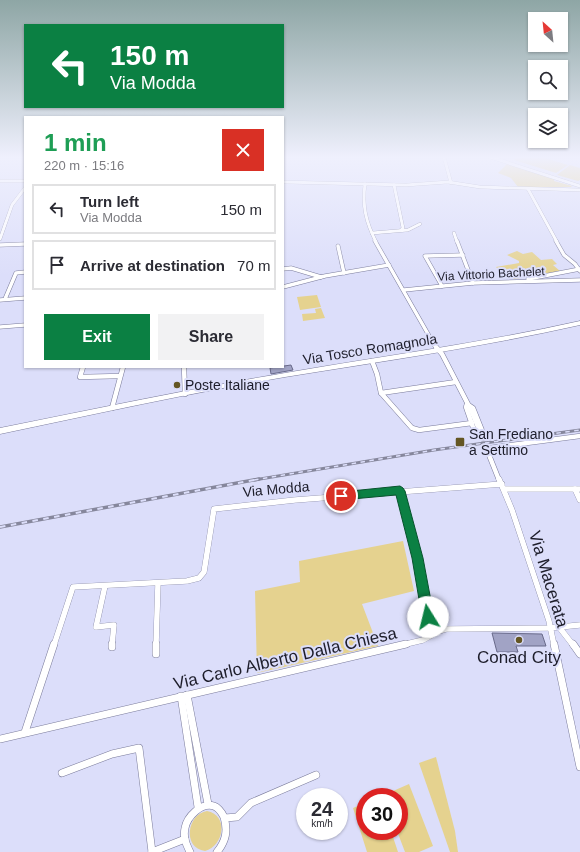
<!DOCTYPE html>
<html lang="en">
<head>
<meta charset="utf-8">
<style>
  body { margin:0; font-family:Arial,sans-serif; background:#f2f2f3; color:#2b2b33; height:100vh; display:flex; flex-direction:column; font-size:15px; white-space:nowrap }
  * { box-sizing:border-box; margin:0 }
  p { font-size:13px; color:#7c7c81 }
  .icon { flex:none; width:22px; height:22px; fill:none; stroke:currentColor; stroke-width:2; stroke-linecap:round; stroke-linejoin:round }
  .map { position:relative; flex:1; overflow:hidden }
  .side { position:absolute; left:24px; top:116px; width:260px; height:252px; display:flex; flex-direction:column; background:#fff; border-radius:0px; box-shadow:0 1px 3px #0004 }
  .side>* { flex:none }
  .banner { position:absolute; left:24px; top:24px; width:260px; height:84px; border-radius:0px; box-shadow:0 1px 3px #0004; background:#0b8043; color:#fff; overflow:hidden }
  .needle { width:26px; rotate:333deg }
  .controls { position:absolute; left:528px; top:12px; display:grid; gap:8px }
  .controls a { display:grid; place-items:center; width:40px; height:40px; border-radius:0px; background:#fff; box-shadow:0 1px 3px #0004; font-size:20px }
  .speed { position:absolute; left:296px; top:788px; display:flex; gap:8px; font-size:20px; font-weight:700; text-align:center }
  .speed>* { display:grid; place-content:center; width:52px; height:52px; border-radius:50%; background:#fff; box-shadow:0 1px 3px #0004; line-height:1 }
  .speed small { font-size:10px; font-weight:400 }
  .speed .limit { border:6px solid #d22; background:#fff; color:#111 }
  .pin { position:absolute; display:grid; place-items:center; width:34px; height:34px; color:#fff; margin:-17px; border:2px solid #fff; border-radius:50%; box-shadow:0 1px 4px #0007 }
  .me { position:absolute; width:44px; margin:-22px; rotate:351deg; stroke-linejoin:round; filter:drop-shadow(0 0 3px #0008) }
  .turn { display:flex; align-items:center; gap:14px; height:84px; padding:0 20px; font-size:18px }
  .turn .icon { width:52px; height:52px; stroke-width:2.5 }
  .turn b { display:block; font-size:28px; line-height:34px }
  .round { display:grid; place-items:center; flex:none; width:42px; height:42px; border-radius:0px; background:#f2f2f3 }
  .overview { display:flex; align-items:center; justify-content:space-between; height:68px; padding:0 20px }
  h1 { font-size:24px; font-weight:700; line-height:30px; color:#1e9e55 }
  .cta { display:flex; gap:8px; margin-top:auto; padding:8px 20px }
  .cta a { flex:1; height:46px; border-radius:0px; background:#0b8043; color:#fff; font-size:16px; font-weight:700; line-height:46px; text-align:center }
  .cta a+a { background:#f2f2f3; color:#2b2b33 }
  ul { padding:0; list-style:none }
  li { display:flex; align-items:center; gap:12px; height:50px; margin:0 8px 6px; padding:0 12px; border:2px solid #e1e1e2; border-radius:0px }
  li div { flex:1 }
  li b { display:block; font-size:15px }
  li em { font-style:normal }
  .map>svg:first-child { display:block }
</style>
</head>
<body>
<div class="map">
<svg width="580" height="852" viewBox="0 0 580 852">
  <rect width="100%" height="100%" fill="#dcdefa"/>
  <!-- green -->
  <g fill="#e5d28f">
    <path d="M518,157H542L568,165L556,173L514,160Z"/>
    <path d="M507,164L514,165L554,178V181L572,186L571,187H518L511,178L498,173Z"/>
    <path d="M570,165L580,168V180L578,181L557,175Z"/>
    <path d="M517,251L523,254L532,252L541,260L552,259L557,264L553,265L560,271L514,279L508,273L503,274L496,267L519,263V261L507,255Z"/>
    <path d="M317,295L321,307L300,310L297,297Z"/>
    <path d="M321,308L325,318L303,321L302,314L316,313L315,309Z"/>
    <path d="M403,541L414,591L362,604L378,646L257,673L255,591L300,582L299,561Z"/>
    <path d="M436,757L455,831L458,852H450L419,763Z"/>
    <path d="M409,784L433,846L419,852H405L397,831H399V797H385L384,795Z"/>
    <path d="M365,803V831H391L398,852H367L353,808Z"/>
    <path d="M207,811C229,815 224,846 205,851C182,848 187,814 207,811Z"/>
  </g>
  <!-- building -->
  <g fill="#a1a3c5" stroke="#696a8a">
    <path d="M291,365L293,370L271,374L270,368Z"/>
    <path d="M492,633L542,634L546,646H516L518,652H497Z"/>
  </g>
  <g fill="none" stroke-linecap="round" stroke-linejoin="round">
    <!-- minor-tunnel -->
    <path stroke="#b6b7d0" stroke-width="4.5" stroke-dasharray="4.5 2" stroke-linecap="butt" d="M480,432L487,450"/>
    <defs>
      <g id="minor-far4">
        <path d="M444,157L451,183"/>
        <path d="M490,157L580,186"/>
        <path d="M0,181H25"/>
        <path d="M283,182L406,185L448,182L480,187L580,190"/>
        <path d="M365,184C362,206 366,222 376,242"/>
        <path d="M394,185L403,228L401,230"/>
        <path d="M528,189L557,242"/>
        <path d="M372,233L408,230L420,224"/>
        <path d="M454,233L457,242"/>
        <path d="M0,239L12,205L25,188"/>
      </g>
      <g id="minor-far3">
        <path d="M375,241L436,348"/>
        <path d="M457,241L473,283"/>
        <path d="M556,241L564,255L575,264L580,271"/>
        <path d="M0,245L25,244"/>
        <path d="M338,246L344,273"/>
        <path d="M283,269L291,268L321,277"/>
        <path d="M528,279L580,269"/>
        <path d="M442,286L425,256L463,255"/>
        <path d="M283,287L325,276L389,265"/>
        <path d="M404,290L473,283L580,280"/>
        <path d="M5,299L16,273L25,272"/>
        <path d="M0,300L25,298"/>
        <path d="M0,327L25,325"/>
      </g>
      <g id="minor-far2">
        <path d="M436,347L442,354L471,410L480,432"/>
        <path d="M372,361L377,374L381,393L412,428L419,430L472,423"/>
        <path d="M83,367L80,377L120,376"/>
        <path d="M184,367L185,394"/>
        <path d="M381,393L456,382"/>
        <path d="M467,404L473,408L483,433H475L466,407Z"/>
        <path d="M112,408L123,367"/>
        <path d="M487,450L499,480"/>
        <path d="M491,452L490,448L580,436"/>
      </g>
      <g id="minor-far1">
        <path d="M499,479L512,510L549,621L554,645"/>
        <path d="M504,489H580"/>
        <path d="M575,489L580,500"/>
        <path d="M400,491L417,558L431,635"/>
        <path d="M105,586L96,627L114,625L112,645"/>
        <path d="M559,627L573,645"/>
        <path d="M54,645L73,587L187,581L199,578L204,572L214,509L295,500L502,484"/>
        <path d="M156,645L158,583"/>
        <path d="M402,645L423,640L439,631L446,629L550,628L580,625"/>
      </g>
      <g id="minor">
        <path d="M554,644L580,767"/>
        <path d="M573,644L580,654"/>
        <path d="M112,647V644"/>
        <path d="M156,654V644"/>
        <path d="M187,695L208,804"/>
        <path d="M181,696L198,807"/>
        <path d="M25,732L54,644"/>
        <path d="M0,739L406,644"/>
        <path d="M62,773L112,754L139,748L152,852"/>
        <path d="M225,818L237,817L251,803L316,775"/>
        <path d="M152,852L185,839"/>
        <path d="M190,852C186,844 183,837 185,828C187,817 201,802 214,806C219,808 222,813 224,817C228,831 226,841 217,852"/>
      </g>
      <path id="primary" d="M580,321V325C482,347 384,361 285,377C190,393 95,414 0,434V428C95,409 190,389 285,373C384,356 482,343 580,321Z"/>
    </defs>
    <!-- minor-far4 casing -->
    <use href="#minor-far4" stroke="#7a7b9b" stroke-width="3.5"/>
    <!-- minor-far3 casing -->
    <use href="#minor-far3" stroke="#7a7b9b" stroke-width="4.5"/>
    <!-- minor-far2 casing -->
    <use href="#minor-far2" stroke="#7a7b9b" stroke-width="5.5"/>
    <!-- minor-far1 casing -->
    <use href="#minor-far1" stroke="#7a7b9b" stroke-width="6"/>
    <!-- minor casing -->
    <use href="#minor" stroke="#7a7b9b" stroke-width="8"/>
    <!-- primary casing -->
    <use href="#primary" stroke="#7a7b9b" stroke-width="1"/>
    <!-- minor-far4 -->
    <use href="#minor-far4" stroke="#fff" stroke-width="3"/>
    <!-- minor-far3 -->
    <use href="#minor-far3" stroke="#fff" stroke-width="3.5"/>
    <!-- minor-far2 -->
    <use href="#minor-far2" stroke="#fff" stroke-width="4.5"/>
    <!-- minor-far1 -->
    <use href="#minor-far1" stroke="#fff" stroke-width="5.5"/>
    <!-- minor -->
    <use href="#minor" stroke="#fff" stroke-width="7"/>
    <!-- primary -->
    <use href="#primary" fill="#fff" fill-rule="evenodd"/>
    <defs>
      <path id="rail-far1" d="M254,480L434,450L580,430"/>
      <path id="rail" d="M0,527L259,479"/>
    </defs>
    <!-- rail-far1 casing -->
    <use href="#rail-far1" stroke="#86879c" stroke-width="3"/>
    <!-- rail casing -->
    <use href="#rail" stroke="#86879c" stroke-width="3.5"/>
    <!-- rail-far1 -->
    <use href="#rail-far1" stroke="#dcdefa" stroke-width="1.5" stroke-dasharray="4.5" stroke-linecap="butt"/>
    <!-- rail -->
    <use href="#rail" stroke="#dcdefa" stroke-width="2" stroke-dasharray="5.5" stroke-linecap="butt"/>
  </g>
  <!-- sky -->
  <linearGradient id="sky" x2="0" y2="1"><stop stop-color="#8ea6a5"/><stop offset="0.57" stop-color="#eff0fd"/><stop offset="1" stop-color="#eff0fd" stop-opacity="0"/></linearGradient>
  <rect width="580" height="276" fill="url(#sky)"/>
  <!-- route -->
  <path fill="#0b8043" stroke="#07532c" d="M400,486L403,488L405,491L423,558L434,617L432,621L428,623L423,621L422,617L412,558L396,495L341,500L338,499L336,496L338,493L341,492Z"/>
  <!-- markers -->
  <g fill="#645623" stroke="#dcdefa" stroke-width="1.5">
    <circle cx="177" cy="385" r="4"/>
    <rect x="455" y="437" width="10" height="10" rx="2"/>
    <circle cx="519" cy="640" r="4"/>
  </g>
  <g text-anchor="middle" stroke-width="4" stroke-linejoin="round" paint-order="stroke">
    <!-- far-street labels -->
    <g font-size="12" fill="#1d1d2a" stroke="#dcdefa">
      <text transform="translate(491 274) rotate(-3)" y="4">Via Vittorio Bachelet</text>
    </g>
    <!-- street labels -->
    <g font-size="14" fill="#1d1d2a" stroke="#dcdefa">
      <text transform="translate(370 349) rotate(-9)" y="5">Via Tosco Romagnola</text>
      <text transform="translate(276 489) rotate(-5)" y="5">Via Modda</text>
    </g>
    <!-- poi labels -->
    <g font-size="14" fill="#1d1d2a" stroke="#dcdefa" text-anchor="start">
      <text x="185" y="390">Poste Italiane</text>
      <text x="469" y="439">San Frediano<tspan x="469" dy="16">a Settimo</tspan></text>
    </g>
    <!-- near-street labels -->
    <g font-size="17" fill="#1d1d2a" stroke="#dcdefa">
      <text transform="translate(549 579) rotate(73)" y="6">Via Macerata</text>
      <text transform="translate(285 658) rotate(-13)" y="6">Via Carlo Alberto Dalla Chiesa</text>
    </g>
    <!-- near-poi labels -->
    <g font-size="17" fill="#1d1d2a" stroke="#dcdefa">
      <text x="519" y="663">Conad City</text>
    </g>
  </g>
</svg>
<div class="controls">
<a><svg class="needle" viewBox="-14 -14 28 28"><path d="M0-13l5 13h-10z" fill="#e53935"/><path d="M0 13l5-13h-10z" fill="#7c7c81"/></svg></a>
<a><svg class="icon" aria-label="search" viewBox="0 0 24 24"><circle cx="10" cy="10" r="6"/><path d="M15 15l6 6"/></svg></a>
<a><svg class="icon" aria-label="layers" viewBox="0 0 24 24"><path d="M12 4l9 5-9 5-9-5zM3 14l9 5 9-5"/></svg></a>
</div>
<div class="speed"><div>24<small>km/h</small></div><div class="limit">30</div></div>
<div class="pin" style="left:341px;top:496px;background:#d93025"><svg class="icon" aria-label="arrive" viewBox="0 0 24 24"><path d="M6 21V4h12l-3 4 3 4H6"/></svg></div>
<svg class="me" style="left:428px;top:617px" viewBox="-20 -20 40 40"><circle r="19" fill="#fff"/><path d="M0-13L10 11 0 6-10 11z" fill="#0b8043"/></svg>
<div class="banner">
<div class="turn"><svg class="icon" aria-label="left" viewBox="0 0 24 24"><path d="M17 20v-9H6M10 6l-5 5 5 5"/></svg><div><b>150 m</b>Via Modda</div></div>
</div>
<section class="side">
<div class="overview"><div><h1>1 min</h1><p>220 m · 15:16</p></div><a class="round" style="background:#d93025;color:#fff"><svg class="icon" aria-label="close" viewBox="0 0 24 24"><path d="M6 6l12 12M18 6L6 18"/></svg></a></div>
<ul>
<li><svg class="icon" aria-label="left" viewBox="0 0 24 24"><path d="M17 20v-9H6M10 6l-5 5 5 5"/></svg><div><b>Turn left</b><p>Via Modda</p></div><em>150 m</em></li>
<li><svg class="icon" aria-label="arrive" viewBox="0 0 24 24"><path d="M6 21V4h12l-3 4 3 4H6"/></svg><div><b>Arrive at destination</b></div><em>70 m</em></li>
</ul>
<div class="cta"><a>Exit</a><a>Share</a></div>
</section>
</div>
</body>
</html>
